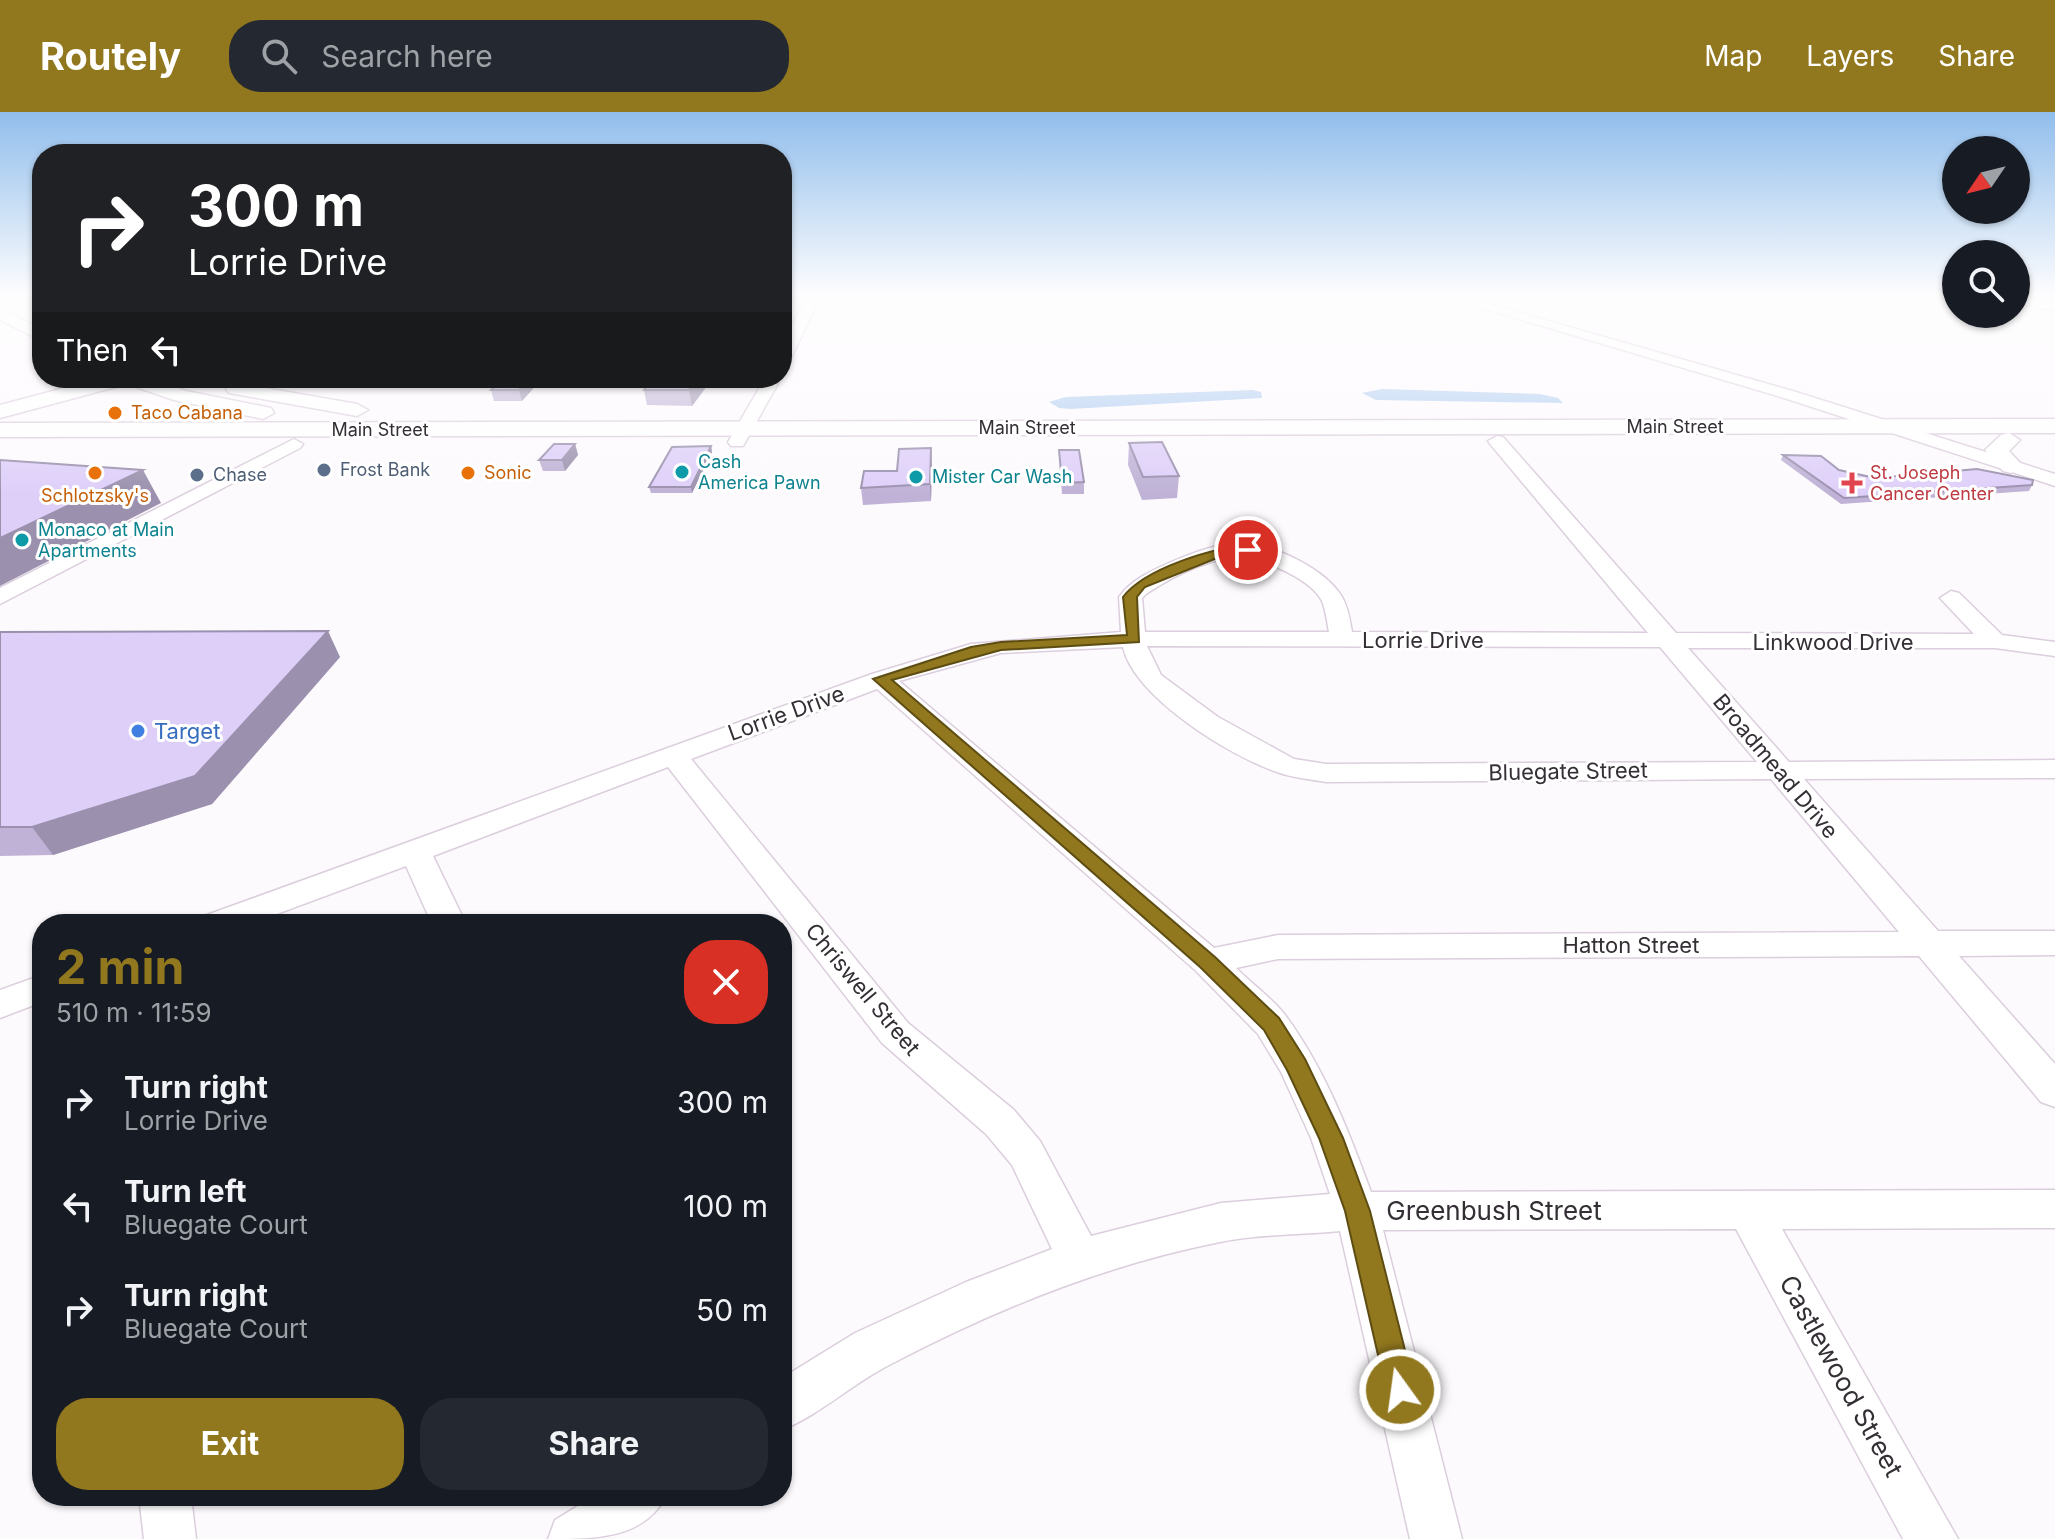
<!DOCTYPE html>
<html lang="en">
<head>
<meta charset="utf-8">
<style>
  body { margin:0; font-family:Inter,sans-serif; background:#242831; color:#f1f3f6; height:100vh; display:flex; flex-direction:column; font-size:30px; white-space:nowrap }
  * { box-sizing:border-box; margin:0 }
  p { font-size:26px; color:#9ea1a6 }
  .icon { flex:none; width:44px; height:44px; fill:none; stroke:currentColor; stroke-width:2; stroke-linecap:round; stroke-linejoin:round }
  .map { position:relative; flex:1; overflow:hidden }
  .drawer { position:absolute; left:32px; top:802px; width:760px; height:592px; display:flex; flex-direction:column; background:#171b24; border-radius:32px; box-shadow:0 2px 6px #0004 }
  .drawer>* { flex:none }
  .guide { position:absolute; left:32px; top:32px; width:760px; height:244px; border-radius:32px; box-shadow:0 2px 6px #0004; background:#202124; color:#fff; overflow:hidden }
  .needle { width:52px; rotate:235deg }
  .controls { position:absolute; left:1942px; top:24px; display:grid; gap:16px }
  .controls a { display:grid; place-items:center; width:88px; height:88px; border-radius:50%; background:#171b24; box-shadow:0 2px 6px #0004; font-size:40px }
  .pin { position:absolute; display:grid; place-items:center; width:68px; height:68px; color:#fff; margin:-34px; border:4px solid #fff; border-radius:50%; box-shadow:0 2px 8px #0007 }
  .me { position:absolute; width:88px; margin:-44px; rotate:346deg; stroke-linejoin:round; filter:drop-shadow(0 0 6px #0008) }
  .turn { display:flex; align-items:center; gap:28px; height:168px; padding:0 24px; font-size:36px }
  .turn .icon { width:104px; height:104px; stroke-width:2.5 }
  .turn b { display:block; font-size:56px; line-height:68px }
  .then { display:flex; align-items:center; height:76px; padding:0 24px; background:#0003; gap:16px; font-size:30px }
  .round { display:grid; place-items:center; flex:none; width:84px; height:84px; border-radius:32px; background:#242831 }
  .head { display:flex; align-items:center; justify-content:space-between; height:136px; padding:0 24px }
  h1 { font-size:48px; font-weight:700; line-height:60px; color:#91771d }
  .action { display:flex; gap:16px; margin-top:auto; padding:16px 24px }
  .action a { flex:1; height:92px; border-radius:32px; background:#91771d; color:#fff; font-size:32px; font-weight:700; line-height:92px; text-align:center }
  .action a+a { background:#242831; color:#f1f3f6 }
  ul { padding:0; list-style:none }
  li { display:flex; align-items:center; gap:24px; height:104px; padding:0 24px }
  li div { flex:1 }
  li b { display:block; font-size:30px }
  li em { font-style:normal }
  header { display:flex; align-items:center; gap:48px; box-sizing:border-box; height:112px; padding:0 40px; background:#91771d; color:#fff }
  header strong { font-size:38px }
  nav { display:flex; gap:44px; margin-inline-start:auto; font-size:28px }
  .search { width:560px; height:72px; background:#242831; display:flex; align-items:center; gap:20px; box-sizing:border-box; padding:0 28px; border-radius:32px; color:#9ea1a6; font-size:30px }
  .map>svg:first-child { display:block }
</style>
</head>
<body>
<header>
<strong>Routely</strong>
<div class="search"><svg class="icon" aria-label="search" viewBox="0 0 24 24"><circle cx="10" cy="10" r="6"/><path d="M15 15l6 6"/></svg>Search here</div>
<nav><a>Map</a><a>Layers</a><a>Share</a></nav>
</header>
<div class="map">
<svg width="2055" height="1427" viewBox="0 0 2055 1427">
  <rect width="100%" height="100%" fill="#fdfafd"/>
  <!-- water -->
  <g fill="#b0cdf1">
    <path d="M1382,277L1540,282L1558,286L1563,291L1376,288L1362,281Z"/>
    <path d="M1253,278L1261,280L1262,286L1071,297L1059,296L1049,290L1066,285Z"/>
  </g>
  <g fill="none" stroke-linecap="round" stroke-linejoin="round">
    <defs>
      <g id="minor">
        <path d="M808,183H821L790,248L782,253V233Z"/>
        <path d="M1438,183H1458L1796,280L2055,362V374L1784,286Z"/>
        <path d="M2016,183L2055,191V199L2016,190Z"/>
        <path d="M765,266H781L743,334H731L728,330Z"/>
        <path d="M1497,324L1503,325L1676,521L1974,522L1940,486L1951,479L1959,481L2002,523L2055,530V544L1995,536H1688L1789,650L2055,648V666L1804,667L1938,819H2055V843L1959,844L2055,952V995L2041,990L1919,844L1278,847L1236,856C1252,872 1272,886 1285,903C1324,955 1349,1020 1371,1080L2055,1078V1116L1782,1117L1958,1427H1903L1736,1117L1383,1118L1462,1427H1410L1340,1119C1301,1123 1258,1122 1220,1130C1104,1153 994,1198 891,1252C853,1271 821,1302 782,1318V1266L855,1221L966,1170L1052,1137L1012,1053L986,1022L882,931L668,655L433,744L466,812H432L406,754L250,812H199L204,804L872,562L971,532L1121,520L1119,485C1131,468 1151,459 1169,451C1192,441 1222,429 1247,432C1277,434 1326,458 1342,485C1348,495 1350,508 1352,520L1648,521L1491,333L1488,329ZM1247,444C1269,451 1311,467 1322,489C1326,499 1327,510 1329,520H1145L1142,486L1146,482C1176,462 1211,445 1247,444ZM1147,534L1660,535L1757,650L1326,652L1294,647L1218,605L1161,563ZM1123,535C1134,585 1230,644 1277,660C1293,666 1310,667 1326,670L1771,667L1899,820L1278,823L1214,836L899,569L1001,541ZM877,577L1196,859L1258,922L1281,960L1311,1026L1330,1082L1221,1091L1091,1124L1040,1029L1014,998L908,911L691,647Z"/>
        <path d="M294,327L303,332L300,336L0,492V476Z"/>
        <path d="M42,863V890L0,906V878Z"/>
        <path d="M139,1384H191L196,1427H144Z"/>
        <path d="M594,1384H666C644,1427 595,1427 548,1427L555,1408Z"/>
      </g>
      <g id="major">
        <path d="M0,196L42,217V229L0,208Z"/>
        <path d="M102,266H149L186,279L271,296L274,301L263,307L174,288L127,272L0,306V293Z"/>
        <path d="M236,271L357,292L368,298L357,304L229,281L226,277Z"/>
        <path d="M2055,307V321L0,325V311Z"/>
        <path d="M2009,321L2020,328L2009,339L2023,354L2011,361L2003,359L1985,338L2001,323Z"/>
      </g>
    </defs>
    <!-- minor casing -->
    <use href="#minor" stroke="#dbcedd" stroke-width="3"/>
    <!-- major casing -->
    <use href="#major" stroke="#dbcedd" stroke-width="3"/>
    <!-- minor -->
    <use href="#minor" fill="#fff" fill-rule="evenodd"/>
    <!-- major -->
    <use href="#major" fill="#fff" fill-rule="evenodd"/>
  </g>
  <!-- wall -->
  <g fill="#bfb2d6">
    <path d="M326,266H366L349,272Z"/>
    <path d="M504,266H538L539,270L522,289H494L491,278Z"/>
    <path d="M652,266H713L692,294L647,293L644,278Z"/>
    <path d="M1129,331L1179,364L1177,386L1142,388L1128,353Z"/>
    <path d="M575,332L578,343L565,359H543L539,348Z"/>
    <path d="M711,334L712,340L692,381H651L649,375Z"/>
    <path d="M1059,338L1084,370V382H1062Z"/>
    <path d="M1783,343L1839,358L1875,366L2032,373L2029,379L1841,392L1781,348Z"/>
    <path d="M932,353L931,389L863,393L861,376L897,359Z"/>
    <path d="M0,520L340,545L212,692L53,743L0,744Z"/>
  </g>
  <!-- shaded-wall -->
  <g fill="#9b91ae">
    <path d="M347,266H366L349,272Z"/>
    <path d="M531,266H538L539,270L522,289L519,278Z"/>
    <path d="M699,266H713L692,294L689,278Z"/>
    <path d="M575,332L578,343L565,359L562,348Z"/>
    <path d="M711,334L712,340L692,381L691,375Z"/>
    <path d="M931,336L932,353L931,389L930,372Z"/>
    <path d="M143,358L161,391L0,474V426Z"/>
    <path d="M328,519L340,545L212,692L53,743L32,715Z"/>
  </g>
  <!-- building -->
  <g fill="#decff9" stroke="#9b91ae" stroke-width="2">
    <path d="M504,266H531L519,278H491Z"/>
    <path d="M652,266H699L689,278H644Z"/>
    <path d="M1162,330L1179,364L1143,365L1129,331Z"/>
    <path d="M554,332H575L562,348H539Z"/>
    <path d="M711,334L691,375H649L672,335Z"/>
    <path d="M931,336L930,372L861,376L864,359H897L899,337Z"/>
    <path d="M1059,338H1079L1084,370L1062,371Z"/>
    <path d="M1783,343L1821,344L1839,358L1875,366L1977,357L2033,368L2032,373L1844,386Z"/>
    <path d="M0,348L143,358L0,426Z"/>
    <path d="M328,519L195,664L32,715H0V520Z"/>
  </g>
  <!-- sky -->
  <linearGradient id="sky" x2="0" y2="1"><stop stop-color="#91beec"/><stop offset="0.48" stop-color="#fefdfe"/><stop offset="1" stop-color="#fefdfe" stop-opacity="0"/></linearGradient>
  <rect width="2055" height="382" fill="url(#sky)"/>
  <!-- route -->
  <path fill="#91771d" stroke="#5e4d13" stroke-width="2" d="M1248,434L1255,438L1253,441L1227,442L1145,475L1137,485L1139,530L1001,538L892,568L1215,845L1279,906L1305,947L1343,1026L1370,1099L1415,1278L1411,1288L1400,1292L1390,1288L1386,1278L1345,1099L1319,1026L1287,958L1264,918L1200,855L873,567L971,535L1001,530L1127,523L1123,485C1144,457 1213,435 1248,434Z"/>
  <!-- markers -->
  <g fill="#e8710a" stroke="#fff" stroke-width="3">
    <circle cx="115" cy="301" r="8"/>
    <circle cx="95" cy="361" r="8"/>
    <circle cx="468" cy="361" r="8"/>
  </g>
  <g fill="#5c6f8a" stroke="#fff" stroke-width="3">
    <circle cx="324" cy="358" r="8"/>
    <circle cx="197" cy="363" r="8"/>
  </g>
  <g fill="#0f9aa8" stroke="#fff" stroke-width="3">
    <circle cx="682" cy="360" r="8"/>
    <circle cx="916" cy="365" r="8"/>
    <circle cx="22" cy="428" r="8"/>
  </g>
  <path fill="#e0444e" stroke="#fff" stroke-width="3" d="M1848 359h8v8h8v8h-8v8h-8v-8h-8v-8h8z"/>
  <circle fill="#3f7fe0" stroke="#fff" stroke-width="3" cx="138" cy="619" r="8"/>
  <g text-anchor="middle" stroke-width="6" stroke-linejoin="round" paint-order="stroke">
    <!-- far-food labels -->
    <g font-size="18" fill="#c56008" stroke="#fff" text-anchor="start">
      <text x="131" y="307">Taco Cabana</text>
      <text x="484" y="367">Sonic</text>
      <text x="95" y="390" text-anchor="middle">Schlotzsky's</text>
    </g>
    <!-- far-street labels -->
    <g font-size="18" fill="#342f35" stroke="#fff">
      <text x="1675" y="321">Main Street</text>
      <text x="1027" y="322">Main Street</text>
      <text x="380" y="324">Main Street</text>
    </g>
    <!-- far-culture labels -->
    <g font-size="18" fill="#0d838f" stroke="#fff" text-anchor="start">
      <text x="698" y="356">Cash<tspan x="698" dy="21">America Pawn</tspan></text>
      <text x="932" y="371">Mister Car Wash</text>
      <text x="38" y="424">Monaco at Main<tspan x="38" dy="21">Apartments</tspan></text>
    </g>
    <!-- far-service labels -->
    <g font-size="18" fill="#4e5e75" stroke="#fff" text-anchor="start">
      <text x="340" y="364">Frost Bank</text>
      <text x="213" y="369">Chase</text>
    </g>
    <!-- far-health labels -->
    <g font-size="18" fill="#be3a42" stroke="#fff" text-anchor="start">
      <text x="1870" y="367">St. Joseph<tspan x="1870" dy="21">Cancer Center</tspan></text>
    </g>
    <!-- street labels -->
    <g font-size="22" fill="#342f35" stroke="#fff">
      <text x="1423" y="536">Lorrie Drive</text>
      <text x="1833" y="538">Linkwood Drive</text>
      <text transform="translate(786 601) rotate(-20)" y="8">Lorrie Drive</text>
      <text transform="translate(1776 654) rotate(50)" y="8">Broadmead Drive</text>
      <text transform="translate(1568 659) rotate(-1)" y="8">Bluegate Street</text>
      <text x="1631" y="841">Hatton Street</text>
      <text transform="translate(863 877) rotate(50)" y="8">Chriswell Street</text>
    </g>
    <!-- shop labels -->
    <g font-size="22" fill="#366cbe" stroke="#fff" text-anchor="start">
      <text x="154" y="627">Target</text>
    </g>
    <!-- near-street labels -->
    <g font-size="26" fill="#342f35" stroke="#fff">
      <text x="1494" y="1108">Greenbush Street</text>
      <text transform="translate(1841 1264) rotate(61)" y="9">Castlewood Street</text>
    </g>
  </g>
</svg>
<div class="controls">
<a><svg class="needle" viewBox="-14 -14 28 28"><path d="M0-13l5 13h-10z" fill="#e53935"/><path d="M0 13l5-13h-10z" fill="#9ea1a6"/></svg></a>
<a><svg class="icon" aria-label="search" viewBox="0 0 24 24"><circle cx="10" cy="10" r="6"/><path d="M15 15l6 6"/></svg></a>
</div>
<div class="pin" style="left:1248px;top:438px;background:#d93025"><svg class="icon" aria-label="arrive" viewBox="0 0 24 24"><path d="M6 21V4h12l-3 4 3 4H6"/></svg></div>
<svg class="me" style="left:1400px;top:1278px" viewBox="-20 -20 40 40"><circle r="17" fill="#91771d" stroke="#fff" stroke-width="3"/><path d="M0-11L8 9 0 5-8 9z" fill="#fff"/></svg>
<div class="guide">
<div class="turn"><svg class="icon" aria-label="right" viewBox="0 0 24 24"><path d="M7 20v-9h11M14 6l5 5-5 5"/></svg><div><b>300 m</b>Lorrie Drive</div></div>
<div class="then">Then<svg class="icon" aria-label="left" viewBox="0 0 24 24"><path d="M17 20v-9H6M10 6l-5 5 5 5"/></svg></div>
</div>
<section class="drawer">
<div class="head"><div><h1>2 min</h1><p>510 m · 11:59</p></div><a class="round" style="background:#d93025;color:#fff"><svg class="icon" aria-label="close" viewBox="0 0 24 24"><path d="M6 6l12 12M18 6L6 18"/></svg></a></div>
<ul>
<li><svg class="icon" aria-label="right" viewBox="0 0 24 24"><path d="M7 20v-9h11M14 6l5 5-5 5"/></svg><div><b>Turn right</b><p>Lorrie Drive</p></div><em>300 m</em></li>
<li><svg class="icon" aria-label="left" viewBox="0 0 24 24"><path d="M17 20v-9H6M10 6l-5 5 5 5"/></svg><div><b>Turn left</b><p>Bluegate Court</p></div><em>100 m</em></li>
<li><svg class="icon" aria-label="right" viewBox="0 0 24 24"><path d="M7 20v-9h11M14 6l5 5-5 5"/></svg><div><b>Turn right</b><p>Bluegate Court</p></div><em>50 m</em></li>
</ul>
<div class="action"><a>Exit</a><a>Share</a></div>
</section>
</div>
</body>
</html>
